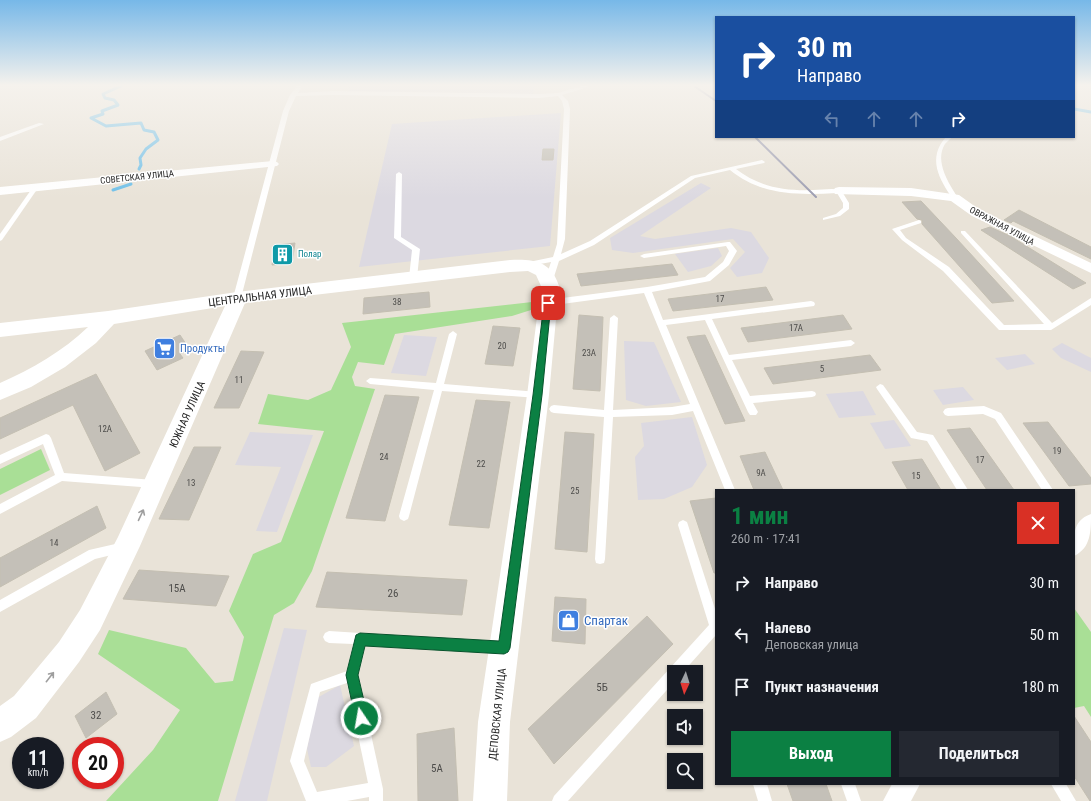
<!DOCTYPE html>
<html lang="ru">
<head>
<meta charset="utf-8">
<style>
  body { margin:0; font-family:"Roboto Condensed",sans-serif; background:#242831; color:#f1f3f6; height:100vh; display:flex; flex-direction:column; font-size:15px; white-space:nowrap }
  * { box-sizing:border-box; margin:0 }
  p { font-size:13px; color:#9ea1a6 }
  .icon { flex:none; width:22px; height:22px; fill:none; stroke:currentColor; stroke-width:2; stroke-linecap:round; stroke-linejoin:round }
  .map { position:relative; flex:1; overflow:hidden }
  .panel { position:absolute; left:715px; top:489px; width:360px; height:296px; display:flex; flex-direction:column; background:#171b24; border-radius:0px; box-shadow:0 1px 3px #0004 }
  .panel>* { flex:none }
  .banner { position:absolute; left:715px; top:16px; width:360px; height:122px; border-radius:0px; box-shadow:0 1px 3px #0004; background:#1a4fa0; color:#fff; overflow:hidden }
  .needle { width:26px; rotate:184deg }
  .fabs { position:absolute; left:667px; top:665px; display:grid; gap:8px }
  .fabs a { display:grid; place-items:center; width:36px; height:36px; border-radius:0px; background:#171b24; box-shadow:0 1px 3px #0004; font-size:20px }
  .speed { position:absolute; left:12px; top:737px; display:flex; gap:8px; font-size:20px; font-weight:700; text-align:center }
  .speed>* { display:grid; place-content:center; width:52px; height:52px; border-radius:50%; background:#171b24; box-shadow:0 1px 3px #0004; line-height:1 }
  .speed small { font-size:10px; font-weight:400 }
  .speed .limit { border:6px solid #d22; background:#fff; color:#111 }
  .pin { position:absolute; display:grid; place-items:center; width:34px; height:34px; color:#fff; margin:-17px; border-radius:8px; box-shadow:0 2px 6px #0006 }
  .me { position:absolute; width:44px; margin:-22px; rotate:348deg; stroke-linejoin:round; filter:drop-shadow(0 0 3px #0008) }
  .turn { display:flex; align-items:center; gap:14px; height:84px; padding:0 16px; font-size:18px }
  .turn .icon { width:52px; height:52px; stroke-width:2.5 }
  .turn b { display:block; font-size:28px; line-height:34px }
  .lanes { display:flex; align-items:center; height:38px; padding:0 16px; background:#0003; justify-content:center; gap:20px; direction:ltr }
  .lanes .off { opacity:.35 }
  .round { display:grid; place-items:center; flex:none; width:42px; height:42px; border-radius:0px; background:#242831 }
  .head { display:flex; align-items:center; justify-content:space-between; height:68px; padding:0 16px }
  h1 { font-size:24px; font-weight:700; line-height:30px; color:#0b8043 }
  .button { display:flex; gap:8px; margin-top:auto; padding:8px 16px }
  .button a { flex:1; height:46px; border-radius:0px; background:#0b8043; color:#fff; font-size:16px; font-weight:700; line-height:46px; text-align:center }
  .button a+a { background:#242831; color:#f1f3f6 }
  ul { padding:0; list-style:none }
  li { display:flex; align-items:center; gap:12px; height:52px; padding:0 16px }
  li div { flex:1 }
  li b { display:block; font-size:15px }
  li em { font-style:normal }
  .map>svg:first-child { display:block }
</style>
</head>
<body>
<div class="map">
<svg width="1091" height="801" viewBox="0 0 1091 801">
  <rect width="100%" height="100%" fill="#e9e3d8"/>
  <!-- industrial -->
  <g fill="#dcd9e1">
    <path d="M350,86H574L534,87L533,94L348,92Z"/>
    <path d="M561,113L550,246L359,267L392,124Z"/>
    <path d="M701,183L711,188L640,236L655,239L731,228L751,232L769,258L762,273L737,277L730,268L745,252L733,239L633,253L612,250L610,238Z"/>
    <path d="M718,248L722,256L711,266L688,272L675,254Z"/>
    <path d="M404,335L437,337L426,376L391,373Z"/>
    <path d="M624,341L654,342L681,402L646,406L626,400Z"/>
    <path d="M1062,343L1091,358V372L1061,358L1052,349Z"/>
    <path d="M1025,354L1035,364L1007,370L995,358Z"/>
    <path d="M963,387L974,400L943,405L933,390Z"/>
    <path d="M863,391L876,415L839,418L826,394Z"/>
    <path d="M692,417L707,465L692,487L664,499L638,500L635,457L644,446L641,423Z"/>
    <path d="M894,420L911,446L885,449L870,423Z"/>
    <path d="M250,432L313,435L277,532L256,531L281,467L235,465Z"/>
    <path d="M284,628L307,630L267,801H235Z"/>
    <path d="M340,685L354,746L326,767H311L307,749L317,698Z"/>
  </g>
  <!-- green -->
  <g fill="#a9df96">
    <path d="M532,302L531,310L512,316L395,334L384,365L358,362L352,377L355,386L375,389L312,571L294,603L274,615L218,801H106L153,750L180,710L98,654L109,630L186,648L215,683L233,681L244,637L229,611L253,554L281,542L324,431L258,424L268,394L308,400L331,390L351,347L342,323Z"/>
    <path d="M41,449L50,470L0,495V469Z"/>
    <path d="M1074,608L1091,632V717L1084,706L1074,708Z"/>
  </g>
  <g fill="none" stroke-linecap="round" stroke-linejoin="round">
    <!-- stream -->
    <g stroke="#6dbfe9" stroke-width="3">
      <path d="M121,86L103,94L105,98L114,100L118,105L102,111L103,114L91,118L106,126L141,123L144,130L154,132L158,140L146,149L140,158L141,165L139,169"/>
      <path d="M1074,109L1091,112"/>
      <path d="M113,190L131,184"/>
    </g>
  </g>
  <!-- building -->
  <g fill="#c4c0b8" stroke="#c4bfb2">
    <path d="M543,149H554L553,160H542Z"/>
    <path d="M921,201L956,238L1014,301L992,303L922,224V220L917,219L902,202Z"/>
    <path d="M1019,210L1091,247V259L1013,221L1011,223L1004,220Z"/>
    <path d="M990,227L1010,236L1086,283L1073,289L981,230Z"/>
    <path d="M295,243L292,263L272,265L275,245Z"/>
    <path d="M672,264L678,275L581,286L577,274Z"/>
    <path d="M766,287L773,300L673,311L668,299Z"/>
    <path d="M429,292L430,307L363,314L364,298Z"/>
    <path d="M579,315L603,317L600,391L573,389Z"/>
    <path d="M843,315L852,329L748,342L741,328Z"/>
    <path d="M493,326L520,328L513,366L485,364Z"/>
    <path d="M180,335L190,350L180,354L183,358L157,370L145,351Z"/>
    <path d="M705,335L745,421L725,424L687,337Z"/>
    <path d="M241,351L264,352L239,408H214Z"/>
    <path d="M870,355L881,370L773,384L764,368Z"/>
    <path d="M96,374L140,453L105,471L73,405L0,439V418Z"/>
    <path d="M385,395L419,397L385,521L346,518Z"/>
    <path d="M476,400L510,402L489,528L449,525Z"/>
    <path d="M1048,422L1091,478V484L1069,486L1023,423Z"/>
    <path d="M970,428L1014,490H987L947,430Z"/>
    <path d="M565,432L594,434L587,552L555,549Z"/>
    <path d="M194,447H221L189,520L159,519Z"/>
    <path d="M765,452L783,490H754L740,456Z"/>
    <path d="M922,459L941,490H908L892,462Z"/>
    <path d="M716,498V573H714L690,501Z"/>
    <path d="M97,506L106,528L0,587V558Z"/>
    <path d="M139,570L229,576L216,606L123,599Z"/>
    <path d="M327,572L467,580L462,615L316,607Z"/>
    <path d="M555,597L586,599L585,644L552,641Z"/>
    <path d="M647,616L673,644L554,764L528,729Z"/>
    <path d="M106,692L117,714L86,738L75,716Z"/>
    <path d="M1074,716L1091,742V801H1090L1074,776Z"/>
    <path d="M454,728L458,801H418L417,734Z"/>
    <path d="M787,784H826L832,801H793Z"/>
  </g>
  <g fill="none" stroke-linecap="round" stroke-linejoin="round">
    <!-- lane -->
    <g fill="#fff" fill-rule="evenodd">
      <path d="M297,86H302L298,93L333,91L539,94L558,93L581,86H588V87L562,95L568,101L570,109L565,239L561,254L590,241L691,176L762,160L765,162L764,163L736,169C759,187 785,191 813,190C822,190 832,188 841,190L849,203V209L840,216L823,220V218L836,214L843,208V203L837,193C798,195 762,196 730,170L695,178L594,245L559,261L553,280L549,282L545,280L551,262L529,266L525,264L529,262L553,257L557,244L564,109L562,101L558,96L539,98L333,95L296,96L289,111L241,298L240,300H234L233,298L283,111L290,95Z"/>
      <path d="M39,123L44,124L0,141V137Z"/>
      <path d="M946,137H952C950,139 947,142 945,144C934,161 949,184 958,198L955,200L953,199C939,179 927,158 946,137Z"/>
      <path d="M399,172L402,174L401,237L420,249L417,278L413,280L409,278L412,250L394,238L396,174Z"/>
      <path d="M33,187L38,188L2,240L0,241V234Z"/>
      <path d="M919,220L921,221V223L900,230L906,238L949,267L1004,325L1044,324L961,233V231H965L1052,323L1091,298V305L1051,330H999L943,271L902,240L892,229Z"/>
      <path d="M728,242H730L737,251L729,265L710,281L652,292L663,320L811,301L814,302L815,304L814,306L712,319L729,355L851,340L855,343L851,346L732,360L750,396L812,391L815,392L816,394L815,396L812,397L753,403L758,412L756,415H750L748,412L705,320L666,325L735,490H725L693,411L672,415L613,417L605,559L604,563L600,564L596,563L595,559L604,417L554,413L551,412L549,409L551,406L554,405L604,410L610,318L614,315L618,318L613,410L672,407L690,404L644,293L547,306L543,303L547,300L647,287L705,277L723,262L729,251L726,246L644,258L640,256L644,254Z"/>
      <path d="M453,331L457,334L444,384L538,392L541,393L542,395L541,397L538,398L442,391L409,516L408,519L404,521L400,519L399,516L434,390L370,384L366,381L370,378L436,383L449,334Z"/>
      <path d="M880,384L883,385L917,432L933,435L968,490H957L927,441L911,438L877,389L876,387Z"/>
      <path d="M984,406L1001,413L1053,490H1042L995,419L983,414L948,416L945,415L943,412L945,409L948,408Z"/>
      <path d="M46,434L49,435L51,438L64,473L154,480L158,481L159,484L158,487L154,488L62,481L0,514V504L55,475L43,444L0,464V455Z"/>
      <path d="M683,520L687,522L688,525L716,612V635L683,672H674V682L568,801H552L554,796L709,625L678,525L679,522Z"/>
      <path d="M124,542L128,543L129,547L128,551L95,559L0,612V600L89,550Z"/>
      <path d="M329,631L500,642L504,644L506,648L504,652L500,654L365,645L358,675L383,789V801H369V797L347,801H306L290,761L311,684L347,671L353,644L329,643L325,641L323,637L325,633ZM347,683L368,783L317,792L304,761L320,692Z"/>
      <path d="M753,784H767L772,801H758Z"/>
      <path d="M841,784H855L861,801H847Z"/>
      <path d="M1051,784H1066L1076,801H1061Z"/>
    </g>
    <!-- street -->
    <g fill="#fff" fill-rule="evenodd">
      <path d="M273,161L277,162L279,164L277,166L0,195V187Z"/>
      <path d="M839,187L911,188L959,195L980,210L1091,263V273L972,216L951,201L911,196L835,194L833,191L835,188Z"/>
      <path d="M1091,514C1091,531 1091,548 1074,556C1074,538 1071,521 1091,514Z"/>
      <path d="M892,784H920L911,801H883Z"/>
    </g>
    <!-- secondary -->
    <path fill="#fff" fill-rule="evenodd" d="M510,260C534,259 551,261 559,286L549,395L510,722L507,801H473L478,722L527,395L541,286L536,275L528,271L510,272L245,303L140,546L100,630L79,662L36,718L11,737L0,742V706L14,696L59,642L80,610L118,537L225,306L114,324L96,343L65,367L31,387L0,400V383C32,369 63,351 88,327L0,337V323L108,311L237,292Z"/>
    <!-- rail -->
    <g stroke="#9c9db1" stroke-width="2">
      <path d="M694,86L716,101"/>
      <path d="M755,137L816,197"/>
    </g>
  </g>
  <!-- one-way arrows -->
  <defs><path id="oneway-shaft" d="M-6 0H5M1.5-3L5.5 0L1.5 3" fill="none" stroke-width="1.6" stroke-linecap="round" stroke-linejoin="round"/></defs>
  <g stroke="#9e9e9e">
    <use href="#oneway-shaft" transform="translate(141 515) rotate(-65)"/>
    <use href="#oneway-shaft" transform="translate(50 677) rotate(-52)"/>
  </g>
  <!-- sky -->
  <linearGradient id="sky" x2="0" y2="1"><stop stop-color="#77b8e8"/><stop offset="0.43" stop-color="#f5f2ed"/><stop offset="1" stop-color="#f5f2ed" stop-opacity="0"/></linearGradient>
  <rect width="1091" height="198" fill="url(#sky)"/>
  <!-- route -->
  <path fill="#0b8043" stroke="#07532c" d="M548,300L551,303L542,395L510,648L508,652L504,654L365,646L358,675L368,718L366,722L361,724L356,722L346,675L356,635L360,633L499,641L533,395L544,303Z"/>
  <!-- icons -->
  <defs>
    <symbol id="building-square" viewBox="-11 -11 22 22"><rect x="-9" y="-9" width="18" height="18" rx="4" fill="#0f9aa8" stroke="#fff"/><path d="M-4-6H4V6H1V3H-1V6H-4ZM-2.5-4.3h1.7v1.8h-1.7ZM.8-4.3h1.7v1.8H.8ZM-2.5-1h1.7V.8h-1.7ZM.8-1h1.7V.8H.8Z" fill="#fff"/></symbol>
    <symbol id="supermarket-square" viewBox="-11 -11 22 22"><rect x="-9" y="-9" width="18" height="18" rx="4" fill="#3f7fe0" stroke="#fff"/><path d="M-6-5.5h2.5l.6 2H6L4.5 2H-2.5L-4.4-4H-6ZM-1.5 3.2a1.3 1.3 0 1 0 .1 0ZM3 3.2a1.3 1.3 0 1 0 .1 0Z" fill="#fff"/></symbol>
    <symbol id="shop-square" viewBox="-11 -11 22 22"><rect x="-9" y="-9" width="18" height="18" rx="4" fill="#3f7fe0" stroke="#fff"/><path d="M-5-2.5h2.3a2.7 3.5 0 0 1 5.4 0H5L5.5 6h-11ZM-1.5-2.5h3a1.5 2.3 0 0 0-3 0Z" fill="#fff"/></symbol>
  </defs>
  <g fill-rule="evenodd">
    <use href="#building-square" x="270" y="242" width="25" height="25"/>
    <use href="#supermarket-square" x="152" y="336" width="25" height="25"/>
    <use href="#shop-square" x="556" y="608" width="25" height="25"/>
  </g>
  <g text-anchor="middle" stroke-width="3" stroke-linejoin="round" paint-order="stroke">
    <!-- far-street labels -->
    <g font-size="9" fill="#272727" stroke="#fff">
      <text transform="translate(137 177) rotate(-6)" y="3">СОВЕТСКАЯ УЛИЦА</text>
      <text transform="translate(1002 226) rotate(28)" y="3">ОВРАЖНАЯ УЛИЦА</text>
    </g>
    <!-- far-culture labels -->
    <g font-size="9" fill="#0d838f" stroke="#fff" text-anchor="start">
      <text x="298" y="257">Полар</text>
    </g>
    <!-- number labels -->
    <g font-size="9" fill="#4e4d4b">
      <text x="720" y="302">17</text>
      <text x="397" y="305">38</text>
      <text x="796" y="331">17А</text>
      <text x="502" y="349">20</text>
      <text x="589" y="356">23А</text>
      <text x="822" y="372">5</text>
      <text x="239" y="383">11</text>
      <text x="105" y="432">12А</text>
      <text x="1057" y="454">19</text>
      <text x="384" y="460">24</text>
      <text x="980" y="463">17</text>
      <text x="481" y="467">22</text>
      <text x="761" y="476">9А</text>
      <text x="916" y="479">15</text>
      <text x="191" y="486">13</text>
      <text x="575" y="494">25</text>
      <text x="54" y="546">14</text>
    </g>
    <!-- street labels -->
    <g font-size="11" fill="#272727" stroke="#fff">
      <text transform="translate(260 296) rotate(-7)" y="4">ЦЕНТРАЛЬНАЯ УЛИЦА</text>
      <text transform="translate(187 414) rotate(-66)" y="4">ЮЖНАЯ УЛИЦА</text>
      <text transform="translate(497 714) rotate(-84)" y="4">ДЕПОВСКАЯ УЛИЦА</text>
    </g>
    <!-- shop labels -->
    <g font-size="11" fill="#366cbe" stroke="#fff" text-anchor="start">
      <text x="180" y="352">Продукты</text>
    </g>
    <!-- near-number labels -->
    <g font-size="11" fill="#4e4d4b">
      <text x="177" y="592">15А</text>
      <text x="393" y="597">26</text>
      <text x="602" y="691">5Б</text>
      <text x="96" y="719">32</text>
      <text x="437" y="772">5А</text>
    </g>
    <!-- near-shop labels -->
    <g font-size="13" fill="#366cbe" stroke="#fff" text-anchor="start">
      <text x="584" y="625">Спартак</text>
    </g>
  </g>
</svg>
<div class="fabs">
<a><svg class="needle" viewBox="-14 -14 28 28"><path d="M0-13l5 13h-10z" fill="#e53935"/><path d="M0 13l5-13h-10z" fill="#9ea1a6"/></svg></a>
<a><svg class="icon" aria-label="sound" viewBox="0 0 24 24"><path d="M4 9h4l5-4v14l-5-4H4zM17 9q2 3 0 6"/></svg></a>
<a><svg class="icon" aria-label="search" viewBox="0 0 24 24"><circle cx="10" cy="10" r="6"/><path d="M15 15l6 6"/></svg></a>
</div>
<div class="speed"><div>11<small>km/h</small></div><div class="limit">20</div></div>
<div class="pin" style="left:548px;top:303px;background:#d93025"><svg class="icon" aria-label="arrive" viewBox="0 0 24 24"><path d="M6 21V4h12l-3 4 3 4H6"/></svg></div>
<svg class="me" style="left:361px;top:718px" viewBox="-20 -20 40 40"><circle r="17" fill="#0b8043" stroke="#fff" stroke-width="3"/><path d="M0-11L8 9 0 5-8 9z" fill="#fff"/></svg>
<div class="banner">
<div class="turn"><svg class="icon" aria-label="right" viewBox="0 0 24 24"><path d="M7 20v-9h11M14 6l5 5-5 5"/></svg><div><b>30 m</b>Направо</div></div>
<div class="lanes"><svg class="icon off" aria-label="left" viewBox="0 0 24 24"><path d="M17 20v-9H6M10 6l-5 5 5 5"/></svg><svg class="icon off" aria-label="ahead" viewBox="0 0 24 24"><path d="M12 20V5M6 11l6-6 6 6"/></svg><svg class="icon off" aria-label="ahead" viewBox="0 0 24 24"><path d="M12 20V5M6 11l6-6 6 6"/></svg><svg class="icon" aria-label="right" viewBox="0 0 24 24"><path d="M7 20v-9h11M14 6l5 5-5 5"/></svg></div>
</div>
<section class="panel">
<div class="head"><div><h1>1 мин</h1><p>260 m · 17:41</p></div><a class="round" style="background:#d93025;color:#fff"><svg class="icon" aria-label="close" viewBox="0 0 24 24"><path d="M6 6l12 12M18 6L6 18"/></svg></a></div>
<ul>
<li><svg class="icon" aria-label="right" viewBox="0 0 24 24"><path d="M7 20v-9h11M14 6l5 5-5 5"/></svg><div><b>Направо</b></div><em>30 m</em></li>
<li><svg class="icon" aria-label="left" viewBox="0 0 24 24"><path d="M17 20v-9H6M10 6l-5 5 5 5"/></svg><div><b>Налево</b><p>Деповская улица</p></div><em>50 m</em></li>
<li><svg class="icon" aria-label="arrive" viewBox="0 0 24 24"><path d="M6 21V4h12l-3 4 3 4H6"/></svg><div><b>Пункт назначения</b></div><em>180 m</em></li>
</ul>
<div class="button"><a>Выход</a><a>Поделиться</a></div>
</section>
</div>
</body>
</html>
